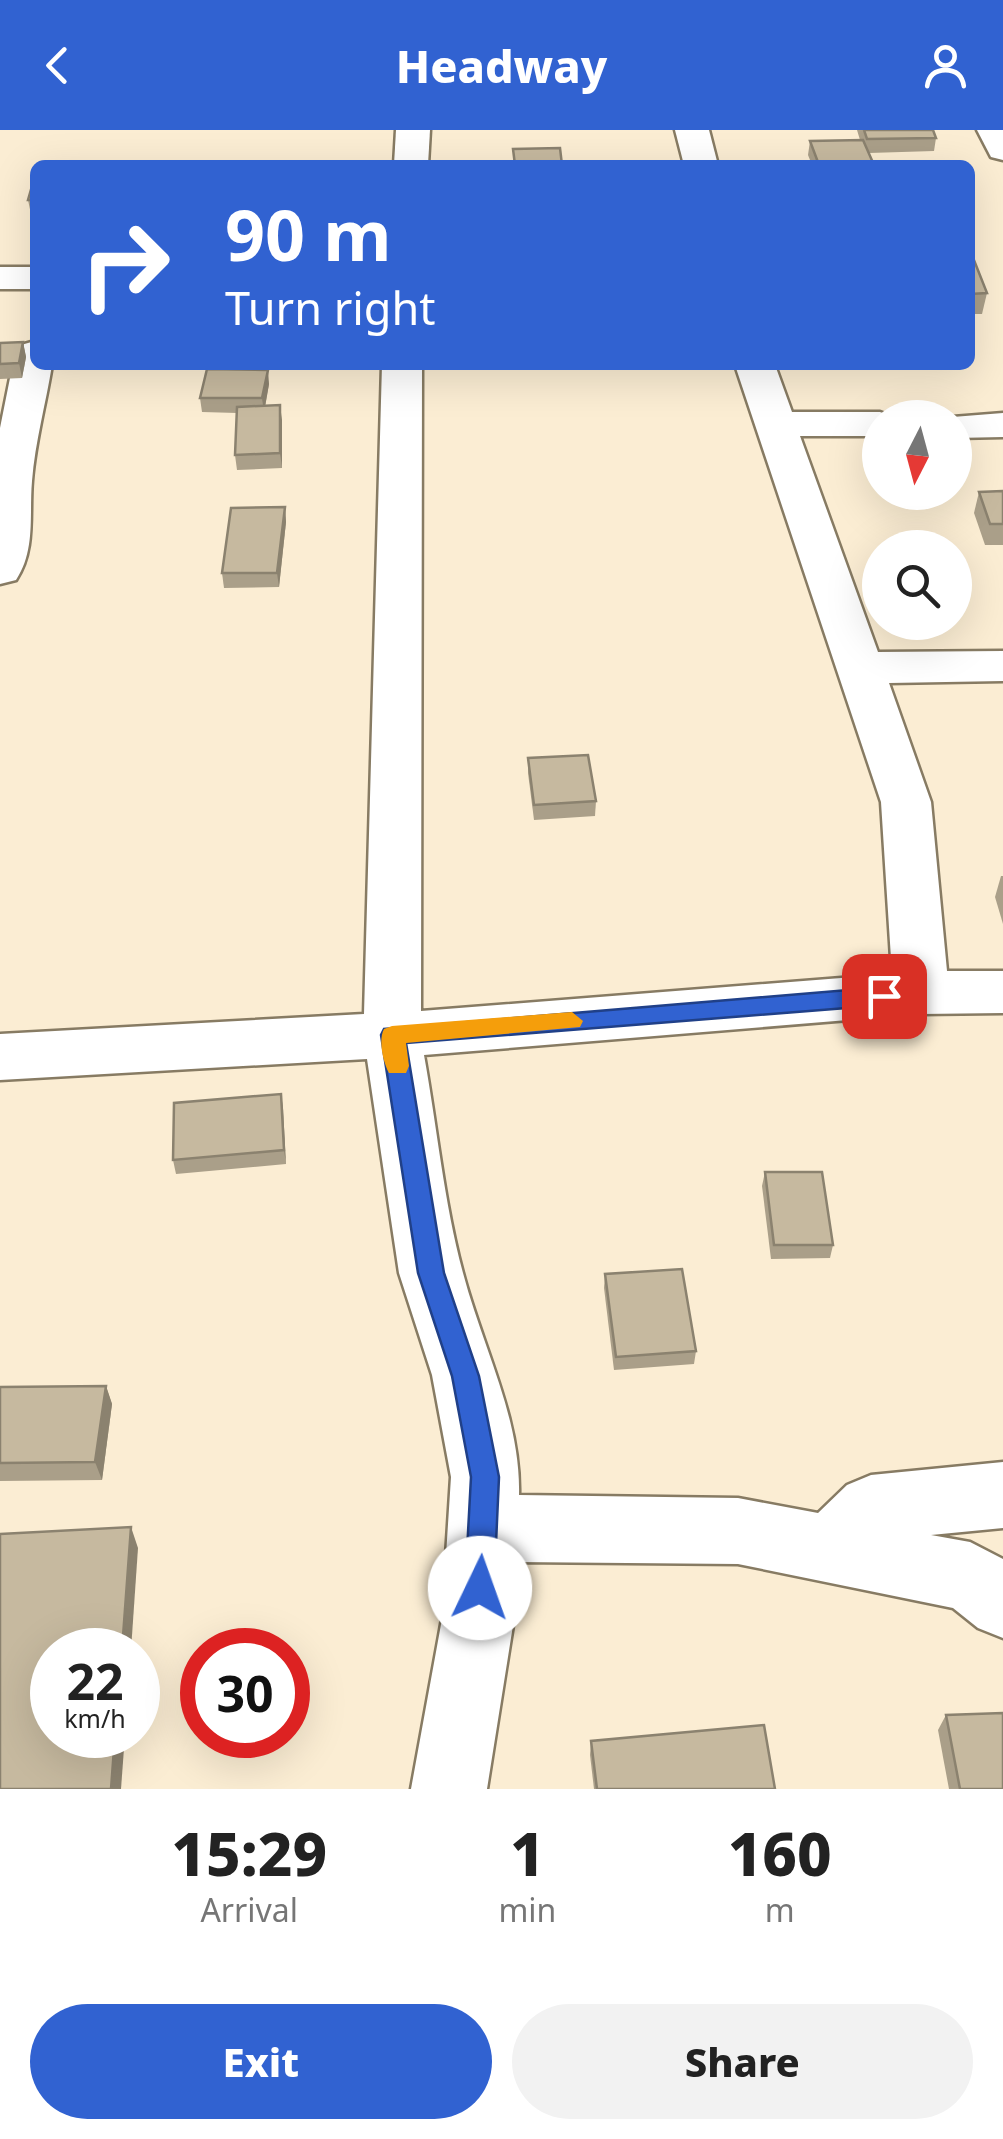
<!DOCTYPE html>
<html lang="en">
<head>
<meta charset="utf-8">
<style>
  body { margin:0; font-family:"Noto Sans",sans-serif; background:#f2f2f2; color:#222; height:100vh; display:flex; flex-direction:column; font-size:38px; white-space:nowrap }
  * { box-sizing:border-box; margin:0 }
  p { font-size:32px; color:#767676 }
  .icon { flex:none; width:55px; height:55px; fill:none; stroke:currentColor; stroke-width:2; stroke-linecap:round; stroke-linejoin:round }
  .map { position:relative; height:1659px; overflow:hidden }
  .details { display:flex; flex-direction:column; background:#fff; flex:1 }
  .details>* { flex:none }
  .top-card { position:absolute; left:30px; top:30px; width:945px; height:210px; border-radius:15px; box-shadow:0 10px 40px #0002; background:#3162d1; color:#fff; overflow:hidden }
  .needle { width:65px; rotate:186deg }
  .buttons { position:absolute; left:862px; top:270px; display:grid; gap:20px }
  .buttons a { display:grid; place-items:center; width:110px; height:110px; border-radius:50%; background:#fff; box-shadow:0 10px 40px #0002; font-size:50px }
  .speed { position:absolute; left:30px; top:1498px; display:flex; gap:20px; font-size:50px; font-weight:700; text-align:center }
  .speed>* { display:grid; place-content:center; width:130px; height:130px; border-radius:50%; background:#fff; box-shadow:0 10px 40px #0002; line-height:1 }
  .speed small { font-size:25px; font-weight:400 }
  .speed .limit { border:15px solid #d22; background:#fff; color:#111 }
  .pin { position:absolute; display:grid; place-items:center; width:85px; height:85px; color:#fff; margin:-42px; border-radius:20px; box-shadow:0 5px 15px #0006 }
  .me { position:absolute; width:110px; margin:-55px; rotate:3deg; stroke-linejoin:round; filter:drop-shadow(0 0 8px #0008) }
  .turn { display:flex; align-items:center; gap:35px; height:210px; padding:0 30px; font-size:45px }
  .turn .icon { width:130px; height:130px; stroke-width:2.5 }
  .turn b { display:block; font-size:70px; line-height:85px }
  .eta { display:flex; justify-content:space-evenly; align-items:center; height:170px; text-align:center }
  .eta b { font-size:60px; font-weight:800; line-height:70px }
  .action { display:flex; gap:20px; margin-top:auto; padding:20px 30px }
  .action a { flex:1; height:115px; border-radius:60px; background:#3162d1; color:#fff; font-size:40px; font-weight:800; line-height:115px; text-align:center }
  .action a+a { background:#f2f2f2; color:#222 }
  header { display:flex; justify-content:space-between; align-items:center; height:130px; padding:0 30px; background:#3162d1; color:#fff; font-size:45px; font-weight:800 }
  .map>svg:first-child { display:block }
</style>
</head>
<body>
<header><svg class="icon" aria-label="back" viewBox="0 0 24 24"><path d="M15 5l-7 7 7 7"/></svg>Headway<svg class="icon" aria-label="person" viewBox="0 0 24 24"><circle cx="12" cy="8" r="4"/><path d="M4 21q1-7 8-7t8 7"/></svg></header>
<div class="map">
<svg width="1003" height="1659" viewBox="0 0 1003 1659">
  <rect width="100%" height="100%" fill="#fbedd3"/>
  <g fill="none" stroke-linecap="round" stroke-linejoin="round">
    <defs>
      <g id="minor">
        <path d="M396,0H430L428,35H394Z"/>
        <path d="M675,0H709L718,35H684Z"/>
        <path d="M977,0H1003V30L991,27Z"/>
        <rect x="0" y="137" width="35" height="22"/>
        <path d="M35,211V235H52C46,273 35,312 32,351C29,384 36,420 16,450L0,454V298L15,223L21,215Z"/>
        <path d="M382,235H422L421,881L892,844L881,672L735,235H775L792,282H880L896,288H880V306H800L878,522L1003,521V551L889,553L931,672L947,841H1003V883L921,884L424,925C437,997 444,1073 463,1143C482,1216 521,1288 519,1365L738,1368L818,1383L847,1355L871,1345L1003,1332V1398L931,1405L970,1412L1003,1429V1508L978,1498L953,1478L738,1434L516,1432L514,1489L487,1659H411L442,1489L451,1347L432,1245L399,1143L367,929L0,950V904L364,884Z"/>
        <path d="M1003,283V307L955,308V288H940Z"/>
      </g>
    </defs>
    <!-- minor casing -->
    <use href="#minor" stroke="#877b63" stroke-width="5"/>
    <!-- minor -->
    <use href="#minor" fill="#fff" fill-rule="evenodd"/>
  </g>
  <!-- wall -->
  <g fill="#aa9f89">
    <path d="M857,0H933L936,8L934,21L869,23L874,35H812L808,25L810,11L860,10Z"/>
    <path d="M35,49V84H31L28,70Z"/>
    <path d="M970,120L987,163L982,184H970Z"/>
    <path d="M23,212L26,227L22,248L0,249V213Z"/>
    <path d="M269,254L265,276L280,275L282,338L237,340L235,325L237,283L202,282L200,268Z"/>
    <path d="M1003,361V415H985L974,383L979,362Z"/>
    <path d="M285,377L286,392L279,457L224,458L222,443Z"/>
    <path d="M528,628L596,671L595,686L534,690L528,643Z"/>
    <path d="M1001,746H1003V794L995,767Z"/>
    <path d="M281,964L286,1034L176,1044L173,1030Z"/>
    <path d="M765,1042L833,1115L830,1128L771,1129L762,1056Z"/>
    <path d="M605,1144L696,1221L694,1234L614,1240L604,1158Z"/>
    <path d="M106,1256L112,1274L102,1350L0,1351V1257Z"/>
    <path d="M946,1585L1003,1659H949L938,1600Z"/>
    <path d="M591,1611L775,1659H594L590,1625Z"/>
  </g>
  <!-- shaded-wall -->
  <g fill="#8b826f">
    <path d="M23,212L26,227L22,248L19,233Z"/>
    <path d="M268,240L269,254L264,283L262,268Z"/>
    <path d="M280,275L282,290V338L280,323Z"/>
    <path d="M285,377L286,392L279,457L277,443Z"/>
    <path d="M281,964L283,978L286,1034L284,1020Z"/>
    <path d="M106,1256L112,1274L102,1350L95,1332Z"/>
    <path d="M131,1397L138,1418L131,1520H122Z"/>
    <path d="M115,1605H125L121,1659H111Z"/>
  </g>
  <!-- building -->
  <g fill="#c6b99f" stroke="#8b826f" stroke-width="2.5">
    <path d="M864,0H933L936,8L867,9Z"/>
    <path d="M863,10L874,35H819L810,11Z"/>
    <path d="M560,18L562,35H515L513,19Z"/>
    <path d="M34,49H35V70H28Z"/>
    <path d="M970,120L987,163L970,164Z"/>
    <path d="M23,212L19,233L0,234V213Z"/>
    <path d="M207,239L268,240L262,268H200Z"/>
    <path d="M280,275V323L235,325L237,277Z"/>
    <path d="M1003,361V394H990L979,362Z"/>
    <path d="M285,377L277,443H222L231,378Z"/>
    <path d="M588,625L596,671L534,675L528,628Z"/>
    <path d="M281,964L284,1020L173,1030L174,973Z"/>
    <path d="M765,1042H822L833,1115H774Z"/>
    <path d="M682,1139L696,1221L616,1227L605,1144Z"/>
    <path d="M106,1256L95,1332L0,1333V1257Z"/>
    <path d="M131,1397L122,1520H52V1605H115L111,1659H0V1404Z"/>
    <path d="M1003,1583V1659H960L946,1585Z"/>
    <path d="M764,1595L775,1659H597L591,1611Z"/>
  </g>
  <!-- route -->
  <path fill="#3162d1" stroke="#204088" stroke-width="2.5" d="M884,857L895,866L884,875L406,913L444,1143L479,1246L499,1347L494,1458L490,1469L480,1473L469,1469L465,1458L471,1347L452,1246L418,1143L381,905L384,899Z"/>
  <!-- slow -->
  <path fill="#f59e0b" d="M572,882L583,891L580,897L406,913L409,936L406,943H389C383,932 378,910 384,899L392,896Z"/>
</svg>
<div class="buttons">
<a><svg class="needle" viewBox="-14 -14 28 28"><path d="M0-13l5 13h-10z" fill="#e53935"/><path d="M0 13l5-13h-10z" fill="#767676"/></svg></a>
<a><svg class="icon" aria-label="search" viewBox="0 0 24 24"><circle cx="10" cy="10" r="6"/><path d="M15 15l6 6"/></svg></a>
</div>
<div class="speed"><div>22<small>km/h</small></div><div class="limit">30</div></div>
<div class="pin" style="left:884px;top:866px;background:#d93025"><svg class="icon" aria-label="arrive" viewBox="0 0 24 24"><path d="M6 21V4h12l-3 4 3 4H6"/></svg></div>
<svg class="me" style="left:480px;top:1458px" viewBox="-20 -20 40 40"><circle r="19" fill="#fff"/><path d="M0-13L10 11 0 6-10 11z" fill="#3162d1"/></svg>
<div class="top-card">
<div class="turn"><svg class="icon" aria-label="right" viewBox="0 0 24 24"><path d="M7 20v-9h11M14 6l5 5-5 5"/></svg><div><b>90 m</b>Turn right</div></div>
</div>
</div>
<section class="details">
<div class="eta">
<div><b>15:29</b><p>Arrival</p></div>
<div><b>1</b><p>min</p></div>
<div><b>160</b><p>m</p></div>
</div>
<div class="action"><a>Exit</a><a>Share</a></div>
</section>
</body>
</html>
